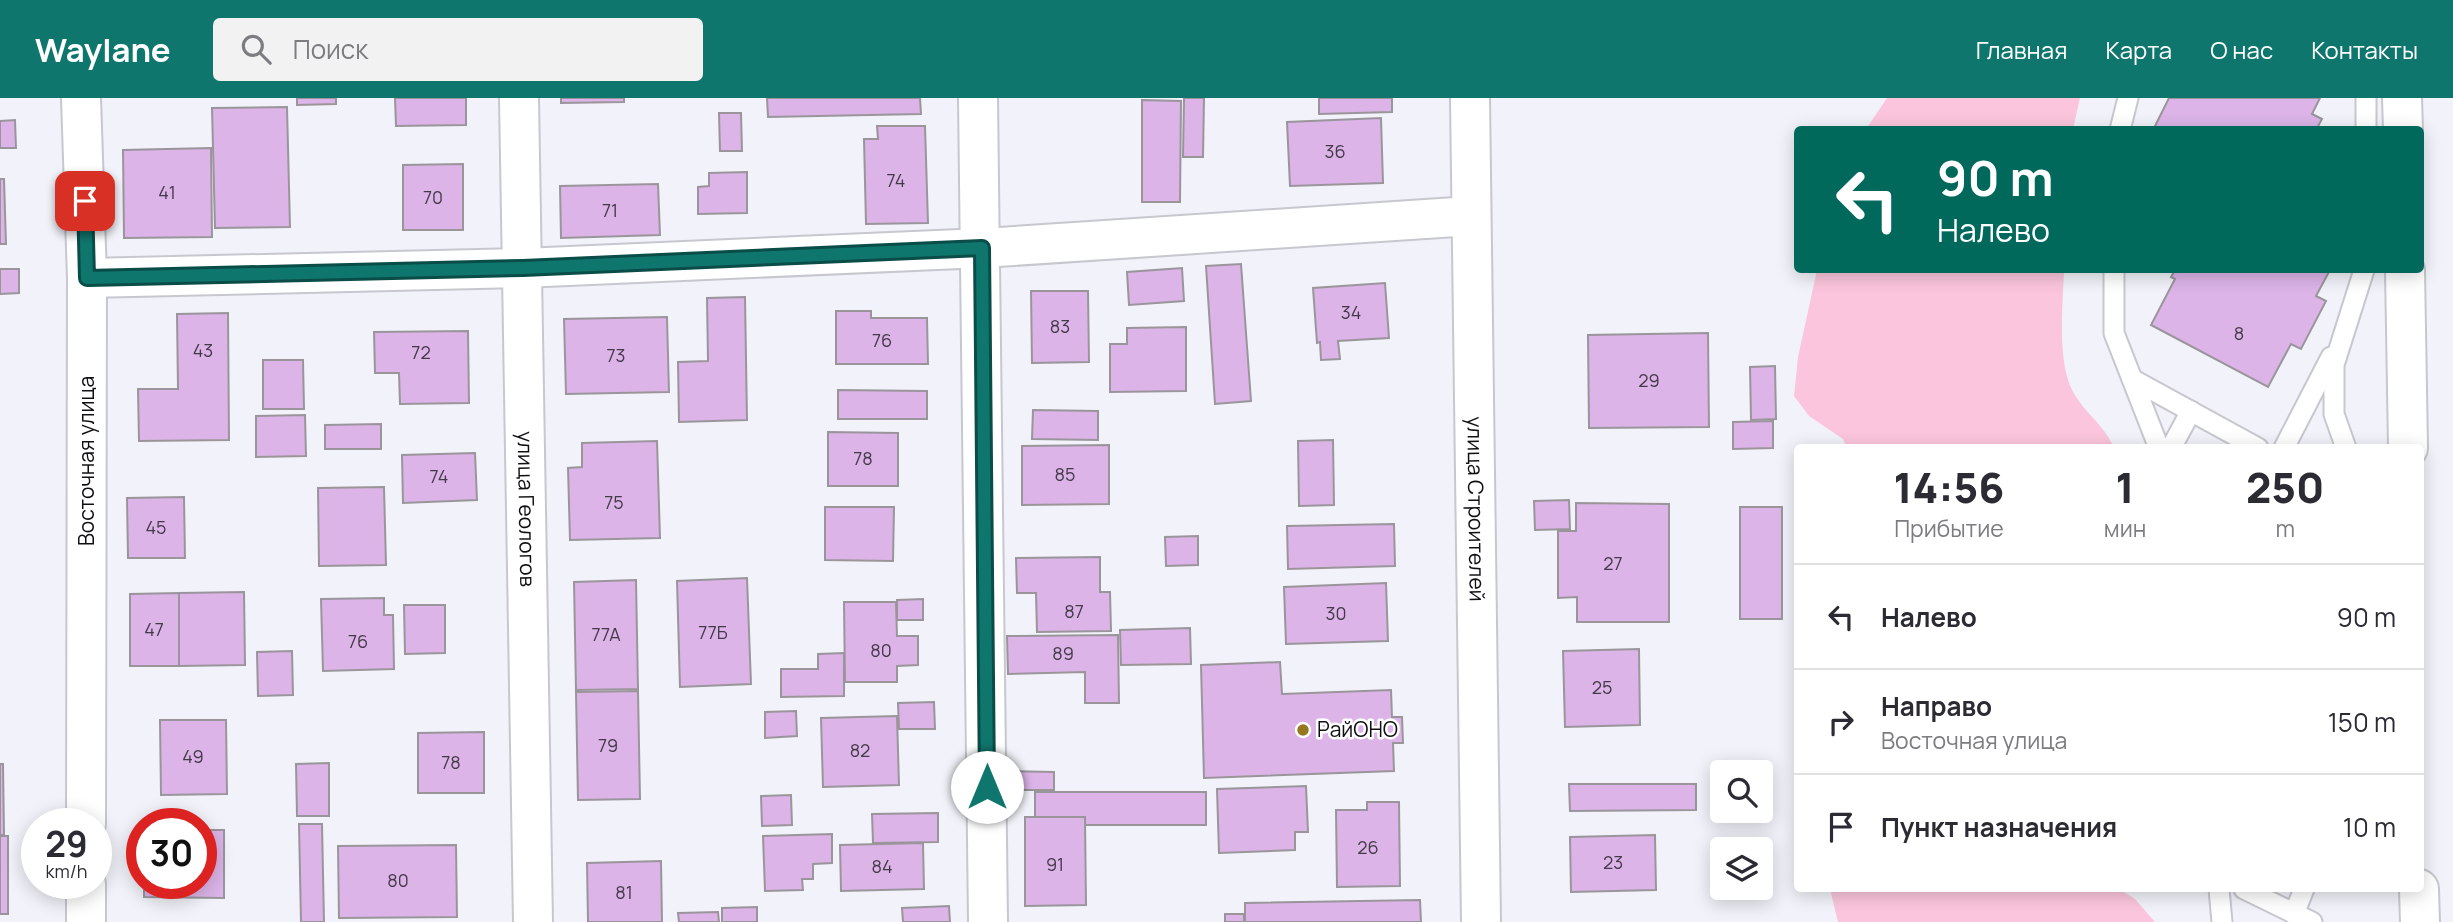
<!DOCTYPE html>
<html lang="ru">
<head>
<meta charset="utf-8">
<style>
  body { margin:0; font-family:Manrope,sans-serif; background:#f2f2f3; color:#2b2b33; height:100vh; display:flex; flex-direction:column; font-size:26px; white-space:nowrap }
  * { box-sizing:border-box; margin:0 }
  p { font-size:23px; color:#7c7c81 }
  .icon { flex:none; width:38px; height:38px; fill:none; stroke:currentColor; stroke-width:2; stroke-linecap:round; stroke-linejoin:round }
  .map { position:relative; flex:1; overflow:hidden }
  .drawer { position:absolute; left:1794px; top:346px; width:630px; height:448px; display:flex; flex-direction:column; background:#fff; border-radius:7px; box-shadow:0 4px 18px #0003 }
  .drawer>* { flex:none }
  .guide { position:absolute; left:1794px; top:28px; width:630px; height:147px; border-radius:7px; box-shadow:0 4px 18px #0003; background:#00695c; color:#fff; overflow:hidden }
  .fabs { position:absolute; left:1710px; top:662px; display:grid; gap:14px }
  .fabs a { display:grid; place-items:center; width:63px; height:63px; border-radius:7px; background:#fff; box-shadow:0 4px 18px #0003; font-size:35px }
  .speed { position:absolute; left:21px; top:710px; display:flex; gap:14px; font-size:35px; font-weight:700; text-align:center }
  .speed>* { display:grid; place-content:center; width:91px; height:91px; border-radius:50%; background:#fff; box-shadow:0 4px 18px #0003; line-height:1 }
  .speed small { font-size:18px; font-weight:400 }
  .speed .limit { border:10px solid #d22; background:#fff; color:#111 }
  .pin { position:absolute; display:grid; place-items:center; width:60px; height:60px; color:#fff; margin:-30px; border-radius:14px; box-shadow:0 4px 10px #0006 }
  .me { position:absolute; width:77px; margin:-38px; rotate:0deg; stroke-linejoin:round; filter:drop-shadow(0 0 5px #0008) }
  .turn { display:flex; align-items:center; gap:24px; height:147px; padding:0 28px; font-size:32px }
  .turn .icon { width:91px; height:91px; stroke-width:2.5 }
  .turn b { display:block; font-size:49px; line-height:60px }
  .eta { display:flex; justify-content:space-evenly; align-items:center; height:119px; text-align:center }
  .eta b { font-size:42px; font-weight:800; line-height:49px }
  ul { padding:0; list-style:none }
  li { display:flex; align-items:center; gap:21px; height:105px; padding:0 28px; border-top:2px solid #e1e1e2 }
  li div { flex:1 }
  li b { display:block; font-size:26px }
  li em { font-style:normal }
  header { display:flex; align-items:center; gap:42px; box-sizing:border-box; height:98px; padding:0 35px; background:#0f766e; color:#fff }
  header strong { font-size:33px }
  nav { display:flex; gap:38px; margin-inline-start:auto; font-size:24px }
  .search { width:490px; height:63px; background:#f2f2f3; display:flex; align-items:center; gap:18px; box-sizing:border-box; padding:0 24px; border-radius:7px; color:#7c7c81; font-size:26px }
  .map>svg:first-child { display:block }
</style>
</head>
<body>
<header>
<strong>Waylane</strong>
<div class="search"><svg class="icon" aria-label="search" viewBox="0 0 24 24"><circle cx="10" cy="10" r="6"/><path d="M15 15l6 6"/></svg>Поиск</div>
<nav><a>Главная</a><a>Карта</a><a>О нас</a><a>Контакты</a></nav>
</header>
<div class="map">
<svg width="2453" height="824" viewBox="0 0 2453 824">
  <rect width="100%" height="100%" fill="#f2f3fa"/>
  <!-- green -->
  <g fill="#fbc6dd">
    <path d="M1887,0H2080L2073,31H1866Z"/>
    <path d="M1817,172H2064C2063,207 2056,267 2075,297C2087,317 2105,328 2114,350H1847L1843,341L1809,318L1794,298L1798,259Z"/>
    <path d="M1830,791H2119L2135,801L2155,824H1838Z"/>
  </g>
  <!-- building -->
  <g fill="#dcb4e8" stroke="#9a959b" stroke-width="2">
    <path d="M297,0H336V6L297,7Z"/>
    <path d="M395,0H466V27L396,28Z"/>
    <path d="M561,0H624V4L561,5Z"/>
    <path d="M767,0H920L921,16L768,19Z"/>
    <path d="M1184,0H1204L1203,59H1183Z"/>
    <path d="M1319,0H1392V14L1319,16Z"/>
    <path d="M2169,0H2320L2312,16L2322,21L2316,32H2153Z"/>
    <path d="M1142,2L1181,3L1180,104H1142Z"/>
    <path d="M287,9L290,129L215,130L212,10Z"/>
    <path d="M719,15H741L742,53H720Z"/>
    <path d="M1381,20L1383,85L1290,88L1287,24Z"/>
    <path d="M15,22L16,50H0V23Z"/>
    <path d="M877,28H925L928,125L866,126L864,41H878Z"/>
    <path d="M211,50L212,139L124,140L123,52Z"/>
    <path d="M463,66V132H403V67Z"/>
    <path d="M747,74V115L698,116V89L709,88V75Z"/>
    <path d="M0,81H4L6,146H0Z"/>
    <path d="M658,86L660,137L561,140L560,88Z"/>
    <path d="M1241,166L1251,303L1215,306L1206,168Z"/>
    <path d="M1182,170L1184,203L1129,207L1127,174Z"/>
    <path d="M0,171H19V195L0,196Z"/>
    <path d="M2175,172H2330L2316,198L2326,203L2301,251L2291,246L2268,289L2151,227L2175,181L2171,179Z"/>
    <path d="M1385,185L1389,240L1338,243L1340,261L1321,262L1320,244L1317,245L1313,190Z"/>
    <path d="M1031,193H1088L1089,264L1032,265Z"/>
    <path d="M745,199L747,322L679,324L678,264L708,263L707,200Z"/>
    <path d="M836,213H871V220H927L928,266H836Z"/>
    <path d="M228,215L229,342L139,343L138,291H178L177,216Z"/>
    <path d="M667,219L669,294L566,296L564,221Z"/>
    <path d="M1186,229V293L1110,294V246H1127V230Z"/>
    <path d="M468,233L469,305L400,306L399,275H375L374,234Z"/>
    <path d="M1708,235L1709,329L1589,330L1588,237Z"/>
    <path d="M263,262H303L304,311H263Z"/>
    <path d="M1775,268L1776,321L1751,322L1750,269Z"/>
    <path d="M838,292L927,293V321H838Z"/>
    <path d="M1033,312L1098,313V342L1032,341Z"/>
    <path d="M305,317L306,358L256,359V318Z"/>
    <path d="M1773,323V350L1733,351V324Z"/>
    <path d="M381,326V351H325V327Z"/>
    <path d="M828,334L898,335V388H828Z"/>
    <path d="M1333,342L1334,407L1299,408L1298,343Z"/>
    <path d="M657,343L660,440L570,442L568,370L582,369V345Z"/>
    <path d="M1109,347V406L1022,407V348Z"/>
    <path d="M475,355L477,402L403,405L402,357Z"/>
    <path d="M384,389L386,467L319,468L318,390Z"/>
    <path d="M184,399L185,460H128L127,400Z"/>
    <path d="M1569,402L1570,431L1535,432L1534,403Z"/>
    <path d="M1576,405L1669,406V524H1577V499L1558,500V433H1576Z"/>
    <path d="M825,409H894L893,463L825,462Z"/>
    <rect x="1740" y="409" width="42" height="112"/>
    <path d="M1394,426L1395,468L1288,471L1287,428Z"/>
    <path d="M1198,438V467L1166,468L1165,439Z"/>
    <path d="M1100,459V494H1110L1111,533L1037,534L1036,495H1017L1016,460Z"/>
    <path d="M747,480L751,586L680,589L677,483Z"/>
    <path d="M636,482L638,591L576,592L574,484Z"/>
    <path d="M1386,485L1388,543L1286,546L1284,489Z"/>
    <path d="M244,494L245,567L179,568V495Z"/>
    <path d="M179,495V568H130V496Z"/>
    <path d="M384,500V517H393L394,571L323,573L321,501Z"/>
    <path d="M923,501V522H897V502Z"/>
    <path d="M844,504H896L897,538H918V567L897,568V584H845Z"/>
    <path d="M404,507H445V555L405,556Z"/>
    <path d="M1190,530L1191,566L1121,567L1120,532Z"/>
    <path d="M1118,537L1119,605H1085V574L1008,576L1007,538Z"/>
    <path d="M1639,551L1640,627L1565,629L1563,553Z"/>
    <path d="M292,553L293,597L258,598L257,554Z"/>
    <path d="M844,555V598L781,599V571H818V556Z"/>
    <path d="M1280,564L1282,596L1391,592L1392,619H1402L1403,645H1393L1394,673L1204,680L1201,567Z"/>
    <path d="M638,593L640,701L578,702L576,594Z"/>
    <path d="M934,604L935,631H899L898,605Z"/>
    <path d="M796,613L797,638L765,640V614Z"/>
    <path d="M897,618L899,687L823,689L821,620Z"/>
    <path d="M160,622H226L227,696L161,697Z"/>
    <path d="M484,634V695H418V635Z"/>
    <path d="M329,665V718H297L296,666Z"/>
    <path d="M0,666H3L4,737H0Z"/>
    <path d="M1005,673L1054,674V692H1005Z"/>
    <path d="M1569,686H1696V712L1570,713Z"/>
    <path d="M1306,688L1308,734H1295V752L1219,755L1217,691Z"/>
    <path d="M1035,694H1206V727H1085V719H1035Z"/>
    <path d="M791,697L792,727L762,728L761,698Z"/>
    <path d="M1367,704H1399L1400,788L1337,789L1336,712H1367Z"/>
    <path d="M938,715V744L873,745L872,716Z"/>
    <path d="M1025,719H1085L1086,807L1025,808Z"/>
    <path d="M299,726H322L324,824H301Z"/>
    <path d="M201,732H224V800L144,799V786H201Z"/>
    <path d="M832,736V765L813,766V781H802L803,792L765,793L763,738Z"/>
    <path d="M1655,737L1656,792L1571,794L1570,739Z"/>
    <rect x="0" y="738" width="8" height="78"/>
    <path d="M923,745L924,791L841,793L840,747Z"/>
    <path d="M456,747L457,819L339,820L338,748Z"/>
    <path d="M661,763L662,824H588L587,765Z"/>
    <path d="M1420,802L1421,824H1245V805Z"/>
    <path d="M949,808L950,824H903L902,810Z"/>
    <path d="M757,809V824H722V810Z"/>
    <path d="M718,814L719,824H679L678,815Z"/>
    <rect x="1225" y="816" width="19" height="8"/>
  </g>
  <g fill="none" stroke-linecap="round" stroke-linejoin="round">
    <defs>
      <g id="lane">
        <path d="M2120,32L2128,0"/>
        <path d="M2366,32V0"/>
        <path d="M2114,172V235L2159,350"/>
        <path d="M2132,281L2258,350"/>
        <path d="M2171,350L2191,313"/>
        <path d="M2284,350L2331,259"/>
        <path d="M2346,350L2334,316V267L2364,172"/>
        <path d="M2219,791L2222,824"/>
        <path d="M2244,791L2312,824"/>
        <path d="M2294,816L2304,791"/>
      </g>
      <g id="street">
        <path d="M81,0L87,180L86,726"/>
        <path id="s1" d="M519,0L533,824"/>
        <path d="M978,0L988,824"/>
        <path d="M2402,0L2403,32"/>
        <path d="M2405,172L2408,350"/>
        <path d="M87,180L523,170L983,150L1471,118"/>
        <path d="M2419,791L2420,824"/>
        <path d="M86,824V786"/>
      </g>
      <g id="secondary">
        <path id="s2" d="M1470,0L1481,824"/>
      </g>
    </defs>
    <!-- lane casing -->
    <use href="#lane" stroke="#c7c7cf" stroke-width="23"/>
    <!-- street casing -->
    <use href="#street" stroke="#c7c7cf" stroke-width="42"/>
    <!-- secondary casing -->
    <use href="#secondary" stroke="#c7c7cf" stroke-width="42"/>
    <!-- lane -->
    <use href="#lane" stroke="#fff" stroke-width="19"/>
    <!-- street -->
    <use href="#street" stroke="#fff" stroke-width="38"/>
    <!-- secondary -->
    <use href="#secondary" stroke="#fff" stroke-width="38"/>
  </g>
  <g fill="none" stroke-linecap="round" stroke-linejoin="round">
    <defs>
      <path id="route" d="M85,103L87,180L523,170L982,150L987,689"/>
    </defs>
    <!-- route casing -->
    <use href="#route" stroke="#0a4d48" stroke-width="18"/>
    <!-- route -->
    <use href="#route" stroke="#0f766e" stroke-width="12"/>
  </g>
  <!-- markers -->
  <circle fill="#96771f" stroke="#fff" stroke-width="2.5" cx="1303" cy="632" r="7"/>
  <g text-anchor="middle" stroke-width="5" stroke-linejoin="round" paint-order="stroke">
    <!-- number labels -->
    <g font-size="18" fill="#433948">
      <text x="1335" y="60">36</text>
      <text x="896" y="89">74</text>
      <text x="167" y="101">41</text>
      <text x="433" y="106">70</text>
      <text x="610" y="119">71</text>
      <text x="1351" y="221">34</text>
      <text x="1060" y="235">83</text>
      <text x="2239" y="242">8</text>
      <text x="882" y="249">76</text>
      <text x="203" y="259">43</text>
      <text x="421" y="261">72</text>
      <text x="616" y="264">73</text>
      <text x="1649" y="289">29</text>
      <text x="863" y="367">78</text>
      <text x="1065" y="383">85</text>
      <text x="439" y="385">74</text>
      <text x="614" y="411">75</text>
      <text x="156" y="436">45</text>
      <text x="1613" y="472">27</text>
      <text x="1074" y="520">87</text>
      <text x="1336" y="522">30</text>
      <text x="154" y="538">47</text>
      <text x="713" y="541">77Б</text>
      <text x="606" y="543">77А</text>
      <text x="358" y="550">76</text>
      <text x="881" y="559">80</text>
      <text x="1063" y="562">89</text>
      <text x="1602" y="596">25</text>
      <text x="608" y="654">79</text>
      <text x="860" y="659">82</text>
      <text x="193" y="665">49</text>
      <text x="451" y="671">78</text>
      <text x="1368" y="756">26</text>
      <text x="1613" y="771">23</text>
      <text x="1055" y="773">91</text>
      <text x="882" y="775">84</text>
      <text x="398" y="789">80</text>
      <text x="624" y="801">81</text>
    </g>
    <!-- street labels -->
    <g font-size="21" fill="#101013" stroke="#fff">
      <text transform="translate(87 363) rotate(-90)" y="7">Восточная улица</text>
      <text dy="7" stroke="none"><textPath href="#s1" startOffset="411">улица Геологов</textPath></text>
      <text dy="7" stroke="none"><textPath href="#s2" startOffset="411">улица Строителей</textPath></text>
    </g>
    <!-- poi labels -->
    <g font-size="21" fill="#101013" stroke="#fff" text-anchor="start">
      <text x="1317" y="639">РайОНО</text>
    </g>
  </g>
</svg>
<div class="fabs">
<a><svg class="icon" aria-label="search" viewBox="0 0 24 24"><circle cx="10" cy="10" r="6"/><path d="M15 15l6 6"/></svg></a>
<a><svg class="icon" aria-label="layers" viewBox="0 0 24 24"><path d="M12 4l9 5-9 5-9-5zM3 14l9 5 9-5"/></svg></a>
</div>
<div class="speed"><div>29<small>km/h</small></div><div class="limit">30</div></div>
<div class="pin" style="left:85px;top:103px;background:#d93025"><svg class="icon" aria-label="arrive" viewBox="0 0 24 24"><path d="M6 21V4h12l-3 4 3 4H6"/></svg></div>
<svg class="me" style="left:987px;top:689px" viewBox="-20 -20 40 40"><circle r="19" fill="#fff"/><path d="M0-13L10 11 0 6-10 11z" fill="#0f766e"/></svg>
<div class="guide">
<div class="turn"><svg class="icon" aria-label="left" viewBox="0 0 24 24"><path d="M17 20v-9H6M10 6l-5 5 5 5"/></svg><div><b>90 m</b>Налево</div></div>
</div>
<section class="drawer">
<div class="eta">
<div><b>14:56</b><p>Прибытие</p></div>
<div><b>1</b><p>мин</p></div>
<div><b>250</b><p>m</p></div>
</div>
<ul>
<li><svg class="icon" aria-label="left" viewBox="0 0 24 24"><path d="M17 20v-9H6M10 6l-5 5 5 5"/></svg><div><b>Налево</b></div><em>90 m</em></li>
<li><svg class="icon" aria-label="right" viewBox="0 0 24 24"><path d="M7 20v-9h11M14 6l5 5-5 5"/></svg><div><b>Направо</b><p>Восточная улица</p></div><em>150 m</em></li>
<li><svg class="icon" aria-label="arrive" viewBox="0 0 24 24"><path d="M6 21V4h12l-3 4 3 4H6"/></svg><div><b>Пункт назначения</b></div><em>10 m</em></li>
</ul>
</section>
</div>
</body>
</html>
